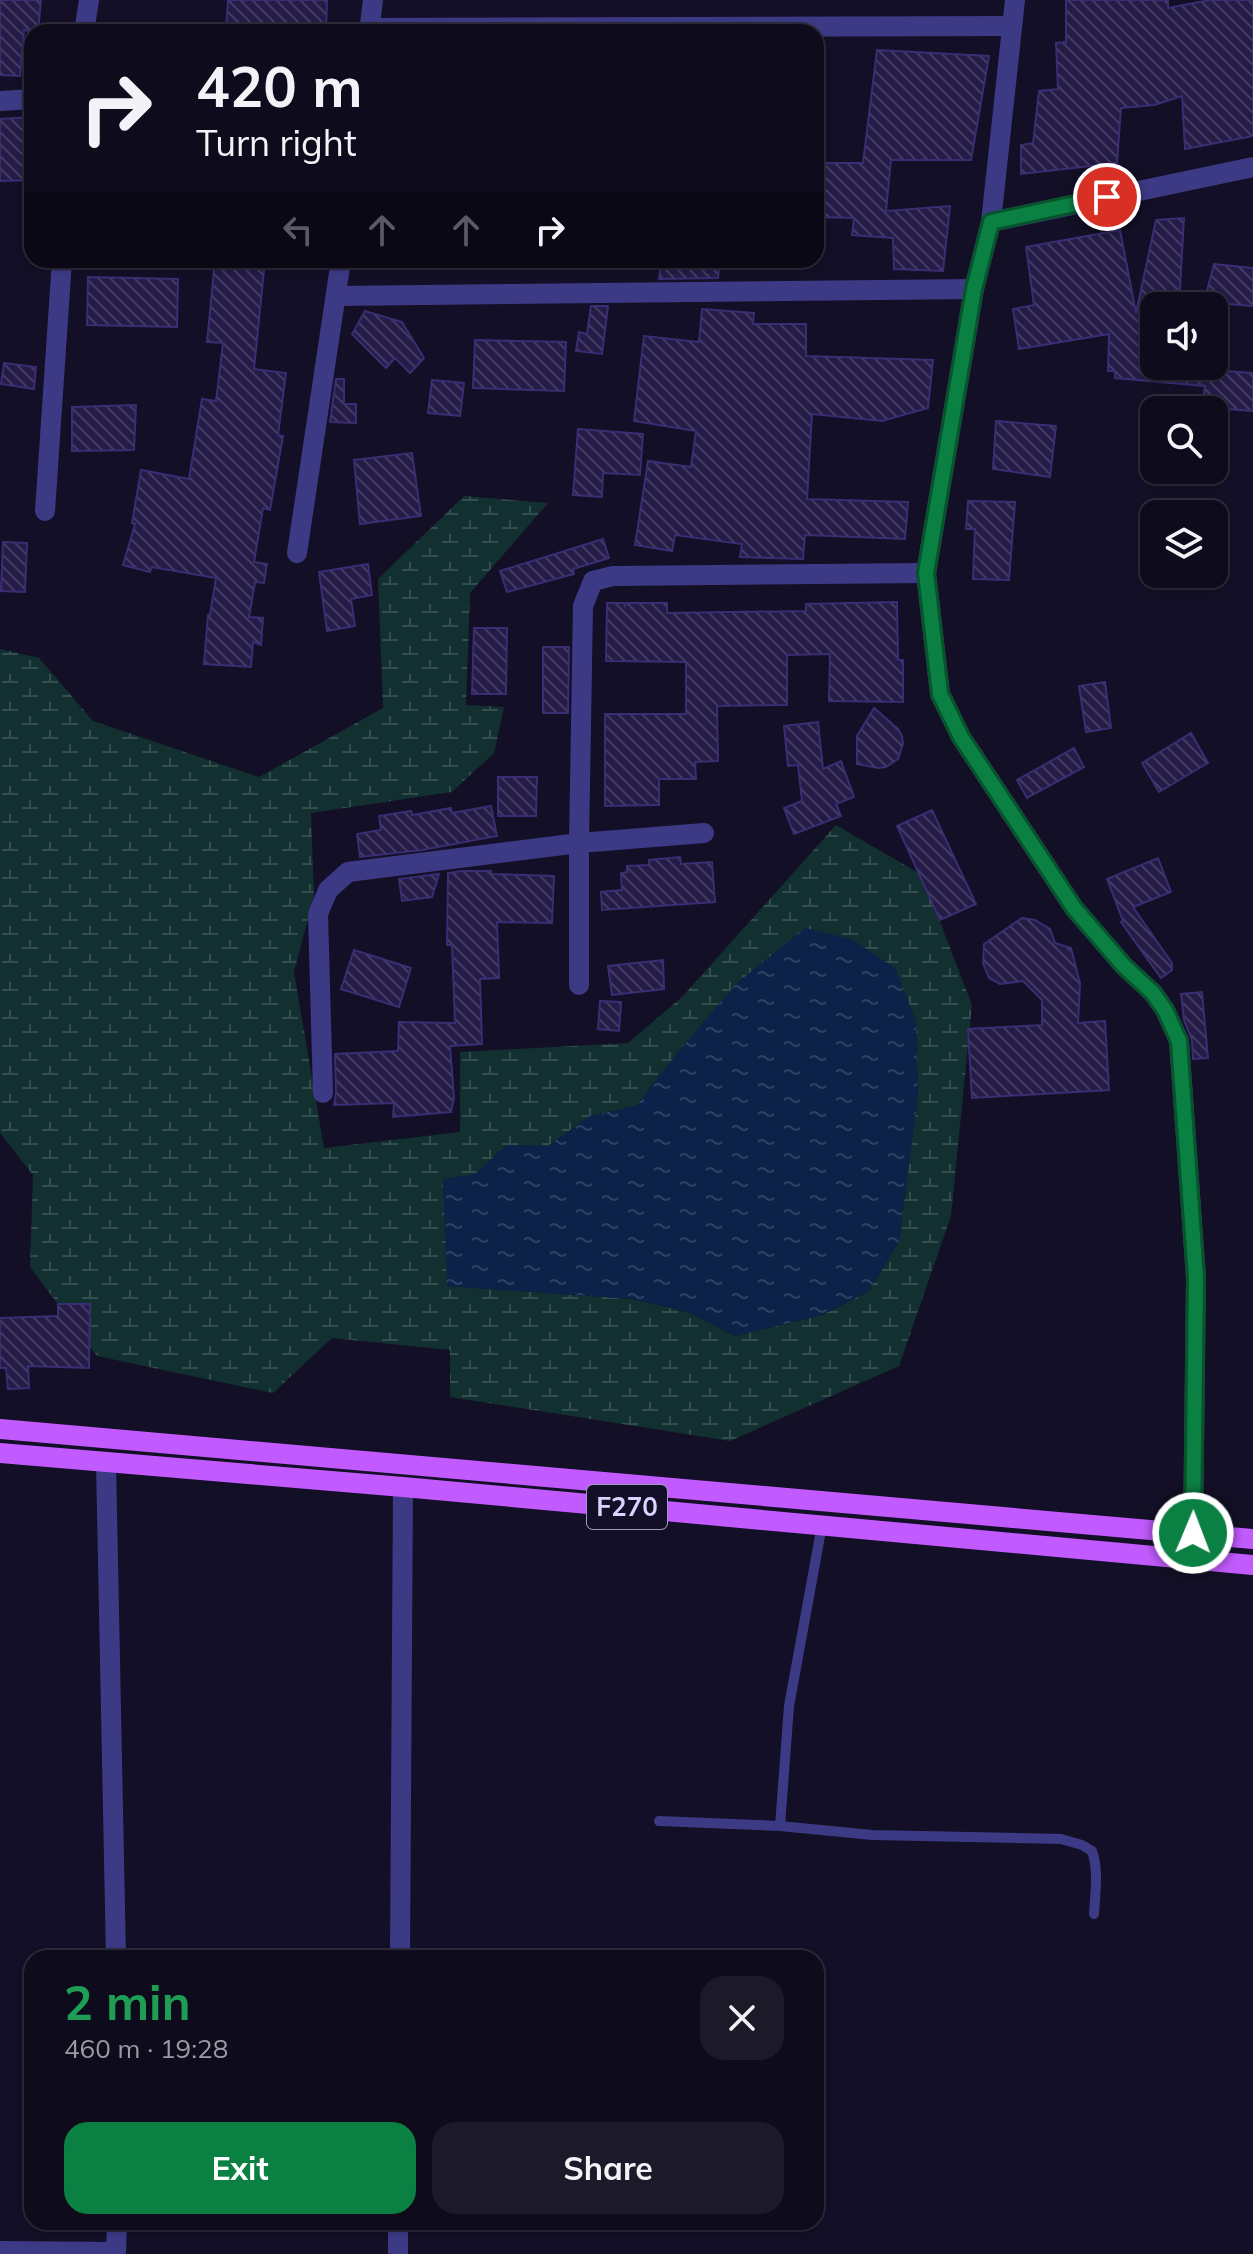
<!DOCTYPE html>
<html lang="en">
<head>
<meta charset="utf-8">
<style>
  body { margin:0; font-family:Mulish,sans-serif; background:#1c1929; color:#f1f3f6; height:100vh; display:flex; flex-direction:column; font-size:30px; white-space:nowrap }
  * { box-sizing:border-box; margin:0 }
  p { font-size:26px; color:#9b9ba3 }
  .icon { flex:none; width:44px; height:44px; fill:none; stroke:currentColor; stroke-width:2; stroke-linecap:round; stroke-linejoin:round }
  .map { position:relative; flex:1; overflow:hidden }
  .panel { position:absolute; left:24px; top:1950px; width:800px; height:280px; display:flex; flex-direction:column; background:#0e0b1c; border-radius:24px; box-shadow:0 2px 6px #0004,0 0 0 2px #2e2b3b }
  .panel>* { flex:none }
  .banner { position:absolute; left:24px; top:24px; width:800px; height:244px; border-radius:24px; box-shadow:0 2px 6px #0004,0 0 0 2px #2e2b3b; background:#0e0b1c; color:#f1f3f6; overflow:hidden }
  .buttons { position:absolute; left:1140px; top:292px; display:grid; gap:16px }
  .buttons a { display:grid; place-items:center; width:88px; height:88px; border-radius:16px; background:#0e0b1c; box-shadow:0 2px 6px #0004,0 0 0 2px #2e2b3b; font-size:40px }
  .pin { position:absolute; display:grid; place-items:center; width:68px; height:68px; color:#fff; margin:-34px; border:4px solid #fff; border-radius:50%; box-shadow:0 2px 8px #0007 }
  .me { position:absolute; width:88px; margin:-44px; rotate:1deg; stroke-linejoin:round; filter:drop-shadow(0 0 6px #0008) }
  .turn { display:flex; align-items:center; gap:28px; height:168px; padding:0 40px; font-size:36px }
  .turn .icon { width:104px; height:104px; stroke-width:2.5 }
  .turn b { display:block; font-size:56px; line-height:68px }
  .lanes { display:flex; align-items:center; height:76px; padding:0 40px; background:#0003; justify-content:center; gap:40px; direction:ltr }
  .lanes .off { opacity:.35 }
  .round { display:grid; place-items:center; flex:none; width:84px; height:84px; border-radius:24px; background:#1c1929 }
  .head { display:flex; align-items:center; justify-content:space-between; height:136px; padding:0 40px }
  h1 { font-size:48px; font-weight:700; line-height:60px; color:#1e9e55 }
  .button { display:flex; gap:16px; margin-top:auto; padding:16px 40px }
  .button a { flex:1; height:92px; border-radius:24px; background:#0b8043; color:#fff; font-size:32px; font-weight:700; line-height:92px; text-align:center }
  .button a+a { background:#1c1929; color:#f1f3f6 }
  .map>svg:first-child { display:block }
</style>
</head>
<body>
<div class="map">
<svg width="1253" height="2254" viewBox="0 0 1253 2254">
  <defs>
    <pattern id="wetland-marsh" width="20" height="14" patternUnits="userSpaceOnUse" patternTransform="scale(2)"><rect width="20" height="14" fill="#12302f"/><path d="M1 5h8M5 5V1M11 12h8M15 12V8" fill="none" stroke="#344d4e"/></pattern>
    <pattern id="water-ripples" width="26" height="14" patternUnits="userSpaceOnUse" patternTransform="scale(2)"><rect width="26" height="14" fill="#0c2248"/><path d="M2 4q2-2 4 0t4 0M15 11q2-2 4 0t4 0" fill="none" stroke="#2f4163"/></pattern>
    <pattern id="building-back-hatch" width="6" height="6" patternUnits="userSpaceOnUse" patternTransform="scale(2)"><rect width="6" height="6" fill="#241b47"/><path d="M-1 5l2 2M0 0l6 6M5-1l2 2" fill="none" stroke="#433b63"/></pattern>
  </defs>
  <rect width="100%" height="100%" fill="#130f26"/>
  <!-- wetland -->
  <path fill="url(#wetland-marsh)" fill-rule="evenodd" d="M464,496L548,503L470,593L466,705L504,707L494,753L452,792L311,813L314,896L294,972L324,1148L460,1132V1052L628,1043L682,997L836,825L922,875L972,1005L951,1216L899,1366L730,1441L450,1397V1350L332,1338L273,1393L97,1356L30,1267L33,1175L0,1133V649L39,658L93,721L259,777L383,708L378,579ZM916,1021L918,1094L899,1241L869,1291L822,1315L735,1336L688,1312L632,1299L448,1286L443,1180L475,1174L507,1145L548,1146L590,1116L636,1106L683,1046Z"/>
  <!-- water -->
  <path fill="url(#water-ripples)" d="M805,928L852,939L895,968L916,1021L918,1094L899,1241L869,1291L821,1315L735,1336L688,1312L632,1299L447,1286L443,1179L475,1174L507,1145L548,1146L590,1116L636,1106L683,1046L737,983Z"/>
  <!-- building -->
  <g fill="url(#building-back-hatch)" stroke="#3b2d73" stroke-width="2">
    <path d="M0,0H41L38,32L24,30L20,76L0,75Z"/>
    <path d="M228,0H327L326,32H226Z"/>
    <path d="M1066,0H1168V8L1210,0H1253V136L1185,149L1182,96L1154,105L1121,108L1117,163L1021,174V145L1033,143L1039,91L1058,89L1056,43L1066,42Z"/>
    <path d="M877,50L989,56L971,160H891L886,211L950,206L943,271L894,269L893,238L852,235L854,218L816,217V163H863Z"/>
    <path d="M32,117V180L0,181V119Z"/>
    <path d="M1184,218L1179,306H1154V366L1253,373V411L1202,407L1205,386L1115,378V371H1108L1109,334L1019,349L1013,309L1034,305L1026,247L1120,230L1136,313L1156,220Z"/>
    <path d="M215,260H265L254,369L286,373L278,435L283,436L270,510L263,508L254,562L267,564L264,583L255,582L249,617L263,618L261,645L253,642L251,667L204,664L208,615H210L216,578L152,567L150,572L123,565L135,524L132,523L141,470L189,479L202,399L216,401L223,343L207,342Z"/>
    <path d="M662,260H720L718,278L659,279Z"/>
    <path d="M1214,264L1253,268V306L1204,302Z"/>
    <path d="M88,277L178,279L177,327L87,325Z"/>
    <path d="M591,306H608L602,354L576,351L579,332L587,334Z"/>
    <path d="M702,309L754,313L753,324H806V356L933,360L928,408L882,421L812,414L807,499L908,502L905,539L805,535L803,559L740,557L742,544L675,535L672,551L635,545L648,461L691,467L696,431L634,421L644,336L699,342Z"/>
    <path d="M365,311L402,322L424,358L410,373L395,358L386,368L352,334Z"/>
    <path d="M475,340L566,342L564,391L473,388Z"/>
    <path d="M4,363L36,367L34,389L1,384Z"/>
    <path d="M336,379H344V404H356V423L330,422Z"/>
    <path d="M432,380L464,383L460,416L428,413Z"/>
    <path d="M136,405L134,450L72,451V407Z"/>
    <path d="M996,421L1056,426L1050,477L993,469Z"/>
    <path d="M578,429L643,434L640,475L603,473L602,497L573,495Z"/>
    <path d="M412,453L421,516L360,524L354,460Z"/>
    <path d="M968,501L1015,502L1009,580L973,579L975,529H966Z"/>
    <path d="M603,539L609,558L573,569L574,574L507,592L500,571Z"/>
    <path d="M3,542L27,543L25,592L1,591Z"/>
    <path d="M368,564L372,595L351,599L355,626L327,631L319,572Z"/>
    <path d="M897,602L898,660H903V702L829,701L830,654L787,655V705L717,706L718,761L695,762L696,779H659V805L605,806V714H686V662L606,661L607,603H624L625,606L626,603H667V613L806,611V604Z"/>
    <path d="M474,628H507L506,694H472Z"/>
    <path d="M543,647H569L568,713H543Z"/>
    <path d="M1105,682L1111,728L1086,732L1079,686Z"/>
    <path d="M874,708L898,729L902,736L903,744L898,759L886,767L878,768L857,764V736Z"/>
    <path d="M818,722L823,769L841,761L854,797L836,804L841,816L794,834L784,808L802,801L798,765L788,766L784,726Z"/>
    <path d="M1191,733L1208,763L1159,792L1142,763Z"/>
    <path d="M1074,748L1084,767L1027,798L1017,780Z"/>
    <path d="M498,777H537L536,816H498Z"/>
    <path d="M491,806L497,836L422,850L360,857L357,834L381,830L379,816L411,811L412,815L451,808L452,813Z"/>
    <path d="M932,810L976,904L940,920L897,826Z"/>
    <path d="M680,857L681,864L712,862L715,902L602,910L601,892L622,890L621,873L627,872V866L649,865V860Z"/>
    <path d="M1158,858L1171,892L1133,907L1172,963V970L1161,978L1121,922L1123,921L1107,879Z"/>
    <path d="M461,871H491V874L554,876L552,923L497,922L499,978L480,979L482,1044L450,1046L454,1098L451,1112L393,1117L394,1103L334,1105L336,1093L335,1054L398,1051L399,1022L455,1023L452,945H447L448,873Z"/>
    <path d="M439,874L432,897L402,901L399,879Z"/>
    <path d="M1022,918L1035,920L1050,929L1055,943L1071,948L1080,983L1078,1023L1105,1021L1109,1090L972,1098L968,1029L1042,1025V1000L1023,981L1000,984L989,978L983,963L984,944Z"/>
    <path d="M354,950L411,968L399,1007L341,989Z"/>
    <path d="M663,960L664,989L612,995L608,966Z"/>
    <path d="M1202,992L1208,1058L1193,1059L1192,1040L1184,1020L1181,994Z"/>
    <path d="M600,1001L621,1002L619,1031L598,1029Z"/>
    <path d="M58,1304H90L89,1368L28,1366L29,1388L8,1389L6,1368H0V1318L58,1316Z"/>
  </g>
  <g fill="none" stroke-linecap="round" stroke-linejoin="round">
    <!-- lane -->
    <g stroke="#3d3a85" stroke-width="10">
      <path d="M659,1821L780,1826L872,1835L1061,1839L1082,1845L1092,1851C1099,1871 1095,1894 1094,1914"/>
      <path d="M780,1826L789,1706L822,1525"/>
    </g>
    <!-- street -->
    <g stroke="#3d3a85" stroke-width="20">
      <path d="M1015,0L991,222L974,289L926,573L940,694L961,737L1074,908L1124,966L1153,993L1165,1010L1179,1041L1196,1278L1193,1533"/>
      <path d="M369,28L1011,26"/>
      <path d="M84,32L89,0"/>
      <path d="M369,32L373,0"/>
      <path d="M0,101L32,99"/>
      <path d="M991,222L1253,167"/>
      <path d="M336,296L974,289"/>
      <path d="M45,511L62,260"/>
      <path d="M297,553L341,260"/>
      <path d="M579,985V843L704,833"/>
      <path d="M323,1093L318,914L328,890L348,872L579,843L583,606L593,581L613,576L926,573"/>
      <path d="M106,1462L116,1958"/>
      <path d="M400,1958L403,1487"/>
      <path d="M0,2251L116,2252L117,2222"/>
      <path d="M398,2254V2222"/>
    </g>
    <!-- primary -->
    <g stroke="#c25bff" stroke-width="20">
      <path d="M0,1429L1253,1539"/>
      <path d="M0,1453L403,1487L1253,1565"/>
    </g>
  </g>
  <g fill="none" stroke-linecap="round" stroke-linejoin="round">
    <defs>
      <path id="route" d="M1107,197L991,222L974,289L926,573L940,694L961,737L1074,908L1124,966L1153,993L1165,1010L1179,1041L1196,1278L1193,1533"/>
    </defs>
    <!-- route casing -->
    <use href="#route" stroke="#07532c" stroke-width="20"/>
    <!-- route -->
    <use href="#route" stroke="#0b8043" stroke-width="14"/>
  </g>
  <g text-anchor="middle" stroke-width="8" stroke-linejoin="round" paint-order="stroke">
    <!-- shield labels -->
    <rect fill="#130f26" stroke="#9e99be" stroke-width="2" x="587" y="1485" width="80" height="44" rx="6"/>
    <g font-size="26" font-weight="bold" fill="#d9d4ff">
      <text x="627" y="1516">F270</text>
    </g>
  </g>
</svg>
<div class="buttons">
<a><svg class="icon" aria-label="sound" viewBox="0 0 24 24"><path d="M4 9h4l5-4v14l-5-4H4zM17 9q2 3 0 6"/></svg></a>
<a><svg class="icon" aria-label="search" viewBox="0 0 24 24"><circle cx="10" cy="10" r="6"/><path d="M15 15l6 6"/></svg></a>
<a><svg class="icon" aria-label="layers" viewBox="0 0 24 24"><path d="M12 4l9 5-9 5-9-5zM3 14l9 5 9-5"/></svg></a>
</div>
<div class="pin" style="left:1107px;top:197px;background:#d93025"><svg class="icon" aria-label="arrive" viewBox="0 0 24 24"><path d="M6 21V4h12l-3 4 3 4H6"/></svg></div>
<svg class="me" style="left:1193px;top:1533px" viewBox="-20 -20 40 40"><circle r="17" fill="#0b8043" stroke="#fff" stroke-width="3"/><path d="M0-11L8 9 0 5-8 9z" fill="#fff"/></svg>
<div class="banner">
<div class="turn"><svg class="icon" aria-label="right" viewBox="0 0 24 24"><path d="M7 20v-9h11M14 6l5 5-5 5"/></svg><div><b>420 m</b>Turn right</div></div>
<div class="lanes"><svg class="icon off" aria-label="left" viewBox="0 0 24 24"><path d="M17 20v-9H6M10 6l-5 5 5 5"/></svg><svg class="icon off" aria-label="ahead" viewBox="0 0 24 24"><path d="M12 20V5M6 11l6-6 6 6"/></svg><svg class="icon off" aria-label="ahead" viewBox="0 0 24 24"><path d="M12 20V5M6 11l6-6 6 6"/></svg><svg class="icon" aria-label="right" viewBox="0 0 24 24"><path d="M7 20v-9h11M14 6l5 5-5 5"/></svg></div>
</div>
<section class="panel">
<div class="head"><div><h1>2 min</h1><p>460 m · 19:28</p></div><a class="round"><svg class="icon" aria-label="close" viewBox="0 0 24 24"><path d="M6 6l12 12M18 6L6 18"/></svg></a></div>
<div class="button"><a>Exit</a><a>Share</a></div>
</section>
</div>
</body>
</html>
